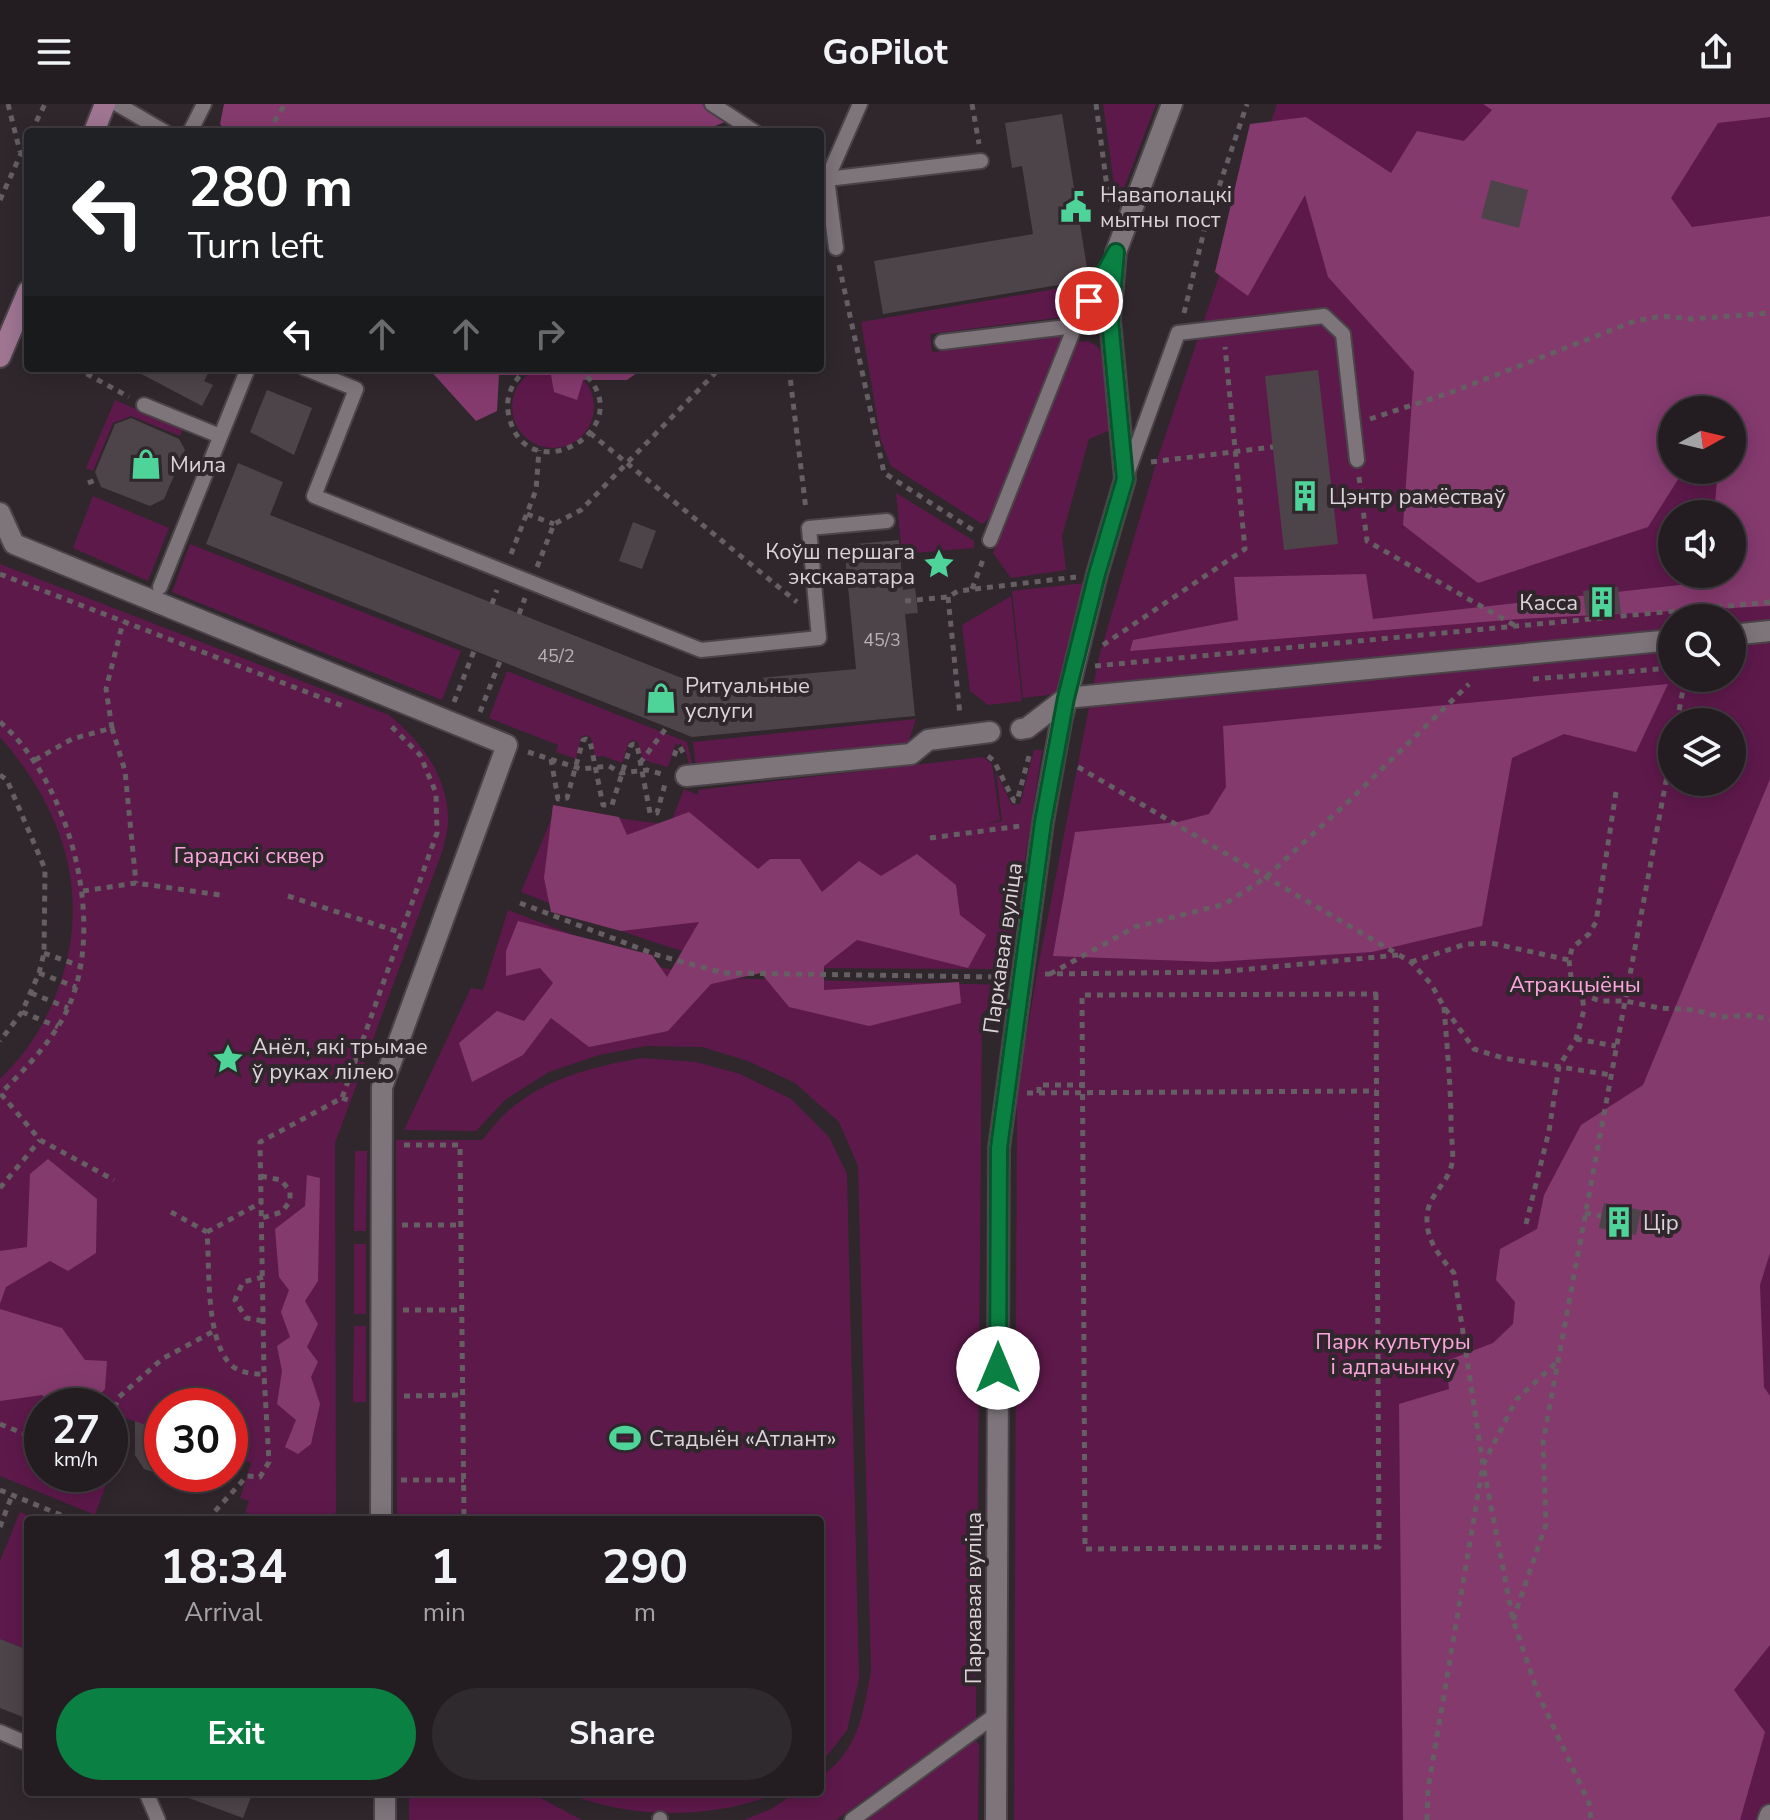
<!DOCTYPE html>
<html lang="en">
<head>
<meta charset="utf-8">
<style>
  body { margin:0; font-family:"Nunito Sans",sans-serif; background:#2f2a2e; color:#f1f3f6; height:100vh; display:flex; flex-direction:column; font-size:30px; white-space:nowrap }
  * { box-sizing:border-box; margin:0 }
  p { font-size:26px; color:#a3a2a5 }
  .icon { flex:none; width:44px; height:44px; fill:none; stroke:currentColor; stroke-width:2; stroke-linecap:round; stroke-linejoin:round }
  .map { position:relative; flex:1; overflow:hidden }
  .sheet { position:absolute; left:24px; top:1412px; width:800px; height:280px; display:flex; flex-direction:column; background:#231d21; border-radius:8px; box-shadow:0 4px 20px #0003,0 0 0 2px #403b3f }
  .sheet>* { flex:none }
  .top-card { position:absolute; left:24px; top:24px; width:800px; height:244px; border-radius:8px; box-shadow:0 4px 20px #0003,0 0 0 2px #403b3f; background:#202124; color:#fff; overflow:hidden }
  .needle { width:52px; rotate:82deg }
  .tools { position:absolute; left:1658px; top:292px; display:grid; gap:16px }
  .tools a { display:grid; place-items:center; width:88px; height:88px; border-radius:50%; background:#231d21; box-shadow:0 4px 20px #0003,0 0 0 2px #403b3f; font-size:40px }
  .speed { position:absolute; left:24px; top:1284px; display:flex; gap:16px; font-size:40px; font-weight:700; text-align:center }
  .speed>* { display:grid; place-content:center; width:104px; height:104px; border-radius:50%; background:#231d21; box-shadow:0 4px 20px #0003,0 0 0 2px #403b3f; line-height:1 }
  .speed small { font-size:20px; font-weight:400 }
  .speed .limit { border:12px solid #d22; background:#fff; color:#111 }
  .pin { position:absolute; display:grid; place-items:center; width:68px; height:68px; color:#fff; margin:-34px; border:4px solid #fff; border-radius:50%; box-shadow:0 2px 8px #0007 }
  .me { position:absolute; width:88px; margin:-44px; rotate:0deg; stroke-linejoin:round; filter:drop-shadow(0 0 6px #0008) }
  .turn { display:flex; align-items:center; gap:28px; height:168px; padding:0 32px; font-size:36px }
  .turn .icon { width:104px; height:104px; stroke-width:2.5 }
  .turn b { display:block; font-size:56px; line-height:68px }
  .lanes { display:flex; align-items:center; height:76px; padding:0 32px; background:#0003; justify-content:center; gap:40px; direction:ltr }
  .lanes .off { opacity:.35 }
  .eta { display:flex; justify-content:space-evenly; align-items:center; height:136px; text-align:center }
  .eta b { font-size:48px; font-weight:700; line-height:56px }
  .button { display:flex; gap:16px; margin-top:auto; padding:16px 32px }
  .button a { flex:1; height:92px; border-radius:48px; background:#0b8043; color:#fff; font-size:32px; font-weight:700; line-height:92px; text-align:center }
  .button a+a { background:#2f2a2e; color:#f1f3f6 }
  header { display:flex; justify-content:space-between; align-items:center; height:104px; padding:0 32px; background:#231d21; font-size:36px; font-weight:700 }
  .map>svg:first-child { display:block }
</style>
</head>
<body>
<header><svg class="icon" aria-label="menu" viewBox="0 0 24 24"><path d="M4 6h16M4 12h16M4 18h16"/></svg>GoPilot<svg class="icon" aria-label="share" viewBox="0 0 24 24"><path d="M12 15V3M7 8l5-5 5 5M5 13v7h14v-7"/></svg></header>
<div class="map">
<svg width="1770" height="1716" viewBox="0 0 1770 1716">
  <rect width="100%" height="100%" fill="#2f272c"/>
  <!-- green -->
  <g fill="#5e194b" fill-rule="evenodd">
    <path d="M1103,0H1156L1117,102Z"/>
    <path d="M1277,0H1770V1716H1014L1017,988L1039,858L1099,553L1157,356ZM1672,306H1732V366H1672ZM1672,410H1732V470H1672ZM1672,514H1732V574H1672ZM1672,618H1732V678H1672Z"/>
    <path d="M1085,180L1072,212L930,230L932,248L1063,232L992,412L982,420L891,362L881,337L861,218Z"/>
    <path d="M1088,237L1097,242L1103,251L1110,326L1089,335L1062,432L1066,466L1011,474L993,449L1077,238Z"/>
    <circle cx="553" cy="303" r="41"/>
    <path d="M115,296L183,325L180,332L131,312L113,319L93,367L86,364Z"/>
    <path d="M896,389L974,437V444L902,450Z"/>
    <path d="M93,392L169,424L148,477L73,444Z"/>
    <path d="M190,440L461,547L442,596L172,488Z"/>
    <path d="M0,460L389,611C421,638 446,669 448,713C449,723 445,735 443,745L335,1039L336,1409L311,1416H249L251,1411L245,1408L249,1397L240,1394L251,1359L230,1352V1302H162V1327L119,1312L110,1332V1302H42V1370H98L108,1375L95,1411L0,1372V975C26,950 44,922 57,888C93,794 65,707 0,633Z"/>
    <path d="M1085,479L1057,590L1023,594L1012,487Z"/>
    <path d="M1011,492L1022,597L988,601L970,587L962,521Z"/>
    <path d="M507,567L687,638L692,660H689L685,644L680,640L675,641L668,663L643,656L638,639L634,636L629,638L622,659L603,652L595,653L591,634L587,631L581,633L576,655L556,648L558,641L489,614Z"/>
    <path d="M916,615L907,642L696,664L693,638Z"/>
    <path d="M1034,646H1042L1008,865L759,864C676,852 599,818 521,788L555,706L670,721L684,685L698,691V686L983,653L992,660L1000,716L983,720L1002,717L996,668L1012,701L1020,700Z"/>
    <path d="M508,806L654,862L717,874L1009,881L982,910L976,1615L836,1716H744L771,1705L797,1688H820V1673C859,1647 863,1609 871,1567L858,1062L839,1018L795,979L748,957L702,943L646,942L599,951L549,968L506,995L476,1027L404,1026L471,884L483,886Z"/>
    <path d="M641,954L696,958L740,970L791,995L829,1033L847,1070L859,1575L847,1626L820,1661V1416H397L396,1036H482C490,1027 498,1016 507,1008C545,974 593,963 641,954Z"/>
    <path d="M355,1047H367L366,1127H354Z"/>
    <rect x="354" y="1140" width="12" height="70"/>
    <path d="M354,1222H366V1298H353Z"/>
    <path d="M20,1408L39,1416H28V1546L0,1535V1457Z"/>
    <path d="M974,1635L979,1640L978,1716H863Z"/>
    <path d="M409,1688H529L582,1716H409Z"/>
    <path d="M563,1688H781C713,1716 631,1716 563,1688Z"/>
  </g>
  <!-- forest -->
  <g fill="#853a6e">
    <path d="M224,0H702L725,18L700,28H226L220,20Z"/>
    <path d="M1483,0H1770V13L1718,19L1671,94L1692,123L1770,112V502L1519,515L1130,547L1133,536L1238,516L1234,473L1366,470L1373,515L1707,478L1709,470H1732V410H1714L1718,366H1732V306H1672V366H1684L1648,423L1478,479L1403,421L1414,268L1328,173L1305,91L1248,192L1215,168L1250,20L1306,13L1391,69L1417,27L1464,37L1492,6Z"/>
    <path d="M428,264H644L627,276H583L577,296L554,288L551,271H499L497,307L476,317Z"/>
    <path d="M1668,580L1636,648L1564,630L1512,654L1482,822L1372,848L1213,858L1053,852L1075,728L1178,718L1209,710L1226,683L1223,622Z"/>
    <path d="M1770,675V1149L1760,1181L1764,1283L1770,1292V1541L1734,1586L1765,1628L1740,1716H1403L1399,1300L1449,1285L1446,1257L1493,1239L1513,1220L1515,1198L1496,1176L1500,1145L1537,1125L1544,1091L1581,1021L1643,981Z"/>
    <path d="M553,701L619,713L627,731L689,708L758,765L770,755H800L822,788L859,757L881,772L917,750L956,781L960,811L986,831L968,864L857,836L824,862V886L959,878L961,899L869,922L789,903L761,869L711,880L668,927L589,943L551,914L523,951L472,978L459,939L497,907L524,917L553,879L540,864L506,872V847L518,817L652,851L667,873L699,818L621,827L551,808L544,774Z"/>
    <path d="M48,1055L97,1095L96,1149L68,1167L50,1157L6,1183L0,1200V1147L27,1143L30,1070Z"/>
    <path d="M307,1071L320,1074L318,1177L305,1197L318,1220L307,1243L318,1258L311,1273L320,1300L311,1340L298,1350L285,1343L296,1316L277,1300L282,1267L277,1242L290,1233L281,1208L289,1186L279,1173L275,1125L305,1102Z"/>
    <path d="M0,1205L62,1224L85,1256L107,1257L105,1285L90,1302H54L42,1291L0,1297Z"/>
  </g>
  <!-- building -->
  <g fill="#4d4449">
    <path d="M1062,10L1089,176L883,210L874,157L1033,130L1022,62L1012,64L1005,19Z"/>
    <path d="M1491,76L1528,86L1519,124L1481,114Z"/>
    <path d="M130,264H211L204,277L213,281L202,302Z"/>
    <path d="M1318,266L1338,440L1284,446L1265,272Z"/>
    <path d="M267,286L312,304L294,351L250,328Z"/>
    <path d="M131,314L179,335L185,346L164,395L150,402L101,383L95,368L115,320Z"/>
    <path d="M238,359L283,378L270,411L697,580L856,565L844,441L899,436L903,486L915,484L918,509L905,510L915,612L692,633L206,440Z"/>
    <path d="M633,418L656,427L642,465L619,457Z"/>
    <path d="M1618,483L1621,509L1586,512L1583,487Z"/>
    <path d="M1604,1099L1641,1106L1636,1131L1599,1124Z"/>
    <path d="M135,1317L162,1327V1371L144,1365L135,1351Z"/>
    <path d="M0,1535L28,1546V1615L0,1604Z"/>
    <path d="M178,1688H253L243,1714L178,1690Z"/>
  </g>
  <g fill="none" stroke-linecap="round" stroke-linejoin="round">
    <defs>
      <g id="service">
        <path d="M117,0L165,28"/>
        <path d="M712,0L755,28"/>
        <path d="M190,28L204,0"/>
        <path d="M820,70L827,75L981,57"/>
        <path d="M836,144L827,75L860,0"/>
        <path d="M942,238L1075,222"/>
        <path d="M304,264L356,285L314,392L701,546L819,534L809,424L887,417"/>
        <path d="M144,301L220,332"/>
        <path d="M1128,367L1178,229L1324,212L1343,230L1357,356"/>
        <path d="M990,436L1075,222L1112,155"/>
        <path d="M160,483L248,264"/>
        <path d="M0,1628L28,1640"/>
        <path d="M146,1688L158,1716"/>
        <path d="M660,1715V1716"/>
        <path d="M852,1716L997,1610"/>
      </g>
      <g id="pedestrian">
        <path d="M0,409L14,440L507,641L382,983L381,1416"/>
        <path d="M1732,531L1770,527"/>
        <path d="M1021,625L1027,624L1066,594L1672,536"/>
        <path d="M686,672L911,650L928,636L990,628"/>
        <path d="M385,1688V1716"/>
        <path d="M1768,1716L1770,1711"/>
      </g>
      <path id="minor" d="M996,1716L999,1044L1043,718L1061,618L1097,470L1125,375L1110,216L1116,148L1172,0"/>
      <g id="secondary">
        <path d="M94,28L105,0"/>
        <path d="M0,253L28,187"/>
      </g>
    </defs>
    <!-- service casing -->
    <use href="#service" stroke="#4a4348" stroke-width="18"/>
    <!-- pedestrian casing -->
    <use href="#pedestrian" stroke="#4a4348" stroke-width="24"/>
    <!-- minor casing -->
    <use href="#minor" stroke="#4a4348" stroke-width="24"/>
    <!-- secondary casing -->
    <use href="#secondary" stroke="#4a4348" stroke-width="24"/>
    <!-- path -->
    <g stroke="#655e62" stroke-width="5" stroke-dasharray="6 6" stroke-linecap="butt">
      <path d="M8,0L20,48"/>
      <path d="M972,0L979,40"/>
      <path d="M1096,0L1109,98"/>
      <path d="M31,28L45,0"/>
      <path d="M268,28L285,0"/>
      <path d="M0,96L28,34"/>
      <path d="M839,161L884,369L976,428"/>
      <path d="M1184,209L1204,127L1247,0"/>
      <path d="M76,264L129,293"/>
      <path d="M528,264C513,276 504,293 509,312C526,392 650,321 578,264"/>
      <path d="M789,264L806,406"/>
      <path d="M1370,315L1452,288L1635,217L1662,212L1691,215L1770,209"/>
      <path d="M590,329L797,498"/>
      <path d="M1151,358L1273,343"/>
      <path d="M1359,373L1367,437L1514,521"/>
      <path d="M88,379L98,375"/>
      <path d="M527,410L554,420"/>
      <path d="M511,450L536,386L539,346"/>
      <path d="M537,463L554,420L581,406L720,264"/>
      <path d="M0,470L343,602"/>
      <path d="M972,485L984,453"/>
      <path d="M948,493L960,611"/>
      <path d="M905,497L948,493L958,487L1076,473"/>
      <path d="M492,500L497,486"/>
      <path d="M519,510L525,494"/>
      <path d="M1103,541L1245,445L1225,243"/>
      <path d="M1095,562L1770,498"/>
      <path d="M1533,575L1672,564"/>
      <path d="M454,598L474,547"/>
      <path d="M480,608L500,557"/>
      <path d="M0,618C70,679 107,819 68,904C53,937 25,965 0,990"/>
      <path d="M1677,618L1685,574"/>
      <path d="M112,624L125,667L136,779"/>
      <path d="M528,648L581,665L609,662L621,669L647,666L665,671"/>
      <path d="M674,652L677,644L680,643L685,652"/>
      <path d="M988,652L994,657L1014,697H1017L1029,652"/>
      <path d="M551,655L558,695L567,694L583,636L586,635L590,637L603,701H612L631,641L634,640L637,641L650,709H657L665,680"/>
      <path d="M35,656L72,635L112,624L106,585L123,518"/>
      <path d="M640,659L667,623"/>
      <path d="M1078,663L1411,858L1431,880L1444,903L1474,945L1503,954L1611,971"/>
      <path d="M0,671L7,676L45,765L44,849L39,869L22,908L0,937"/>
      <path d="M1616,688L1596,818L1589,830L1572,844L1569,856L1571,873L1582,890L1600,897H1625L1660,904L1695,906L1721,913L1752,911L1770,916"/>
      <path d="M930,734L1020,722"/>
      <path d="M83,787L136,779L220,791"/>
      <path d="M288,792L402,829"/>
      <path d="M520,799L657,851L724,869L999,873"/>
      <path d="M44,849L80,862"/>
      <path d="M1411,858L1466,840L1491,839L1569,856"/>
      <path d="M39,869L76,883"/>
      <path d="M1045,870L1219,868L1398,851"/>
      <path d="M1050,870L1135,823L1225,800L1265,774L1349,697L1469,580"/>
      <path d="M31,889L68,904"/>
      <path d="M1376,890L1379,1443L1085,1445L1082,891Z"/>
      <path d="M1444,903C1447,943 1451,982 1451,1022C1451,1033 1454,1048 1452,1059C1448,1081 1427,1091 1427,1114C1426,1136 1440,1153 1454,1169L1483,1361L1513,1516L1539,1592L1589,1699L1591,1716"/>
      <path d="M22,908L58,923"/>
      <path d="M1576,935L1616,942"/>
      <path d="M1027,989L1376,987"/>
      <path d="M1039,989V981H1082"/>
      <path d="M1,990L40,1036L114,1076"/>
      <path d="M342,994L351,997"/>
      <path d="M404,1041H460L464,1416"/>
      <path d="M261,1072L281,1076L290,1087V1097L282,1108L262,1114"/>
      <path d="M0,1084L40,1036"/>
      <path d="M171,1108L207,1128C210,1164 205,1230 229,1259C238,1269 252,1270 264,1270"/>
      <path d="M1585,1109L1601,1112"/>
      <path d="M1526,1120L1549,1027L1559,962L1576,935L1584,906L1582,890"/>
      <path d="M402,1121H461"/>
      <path d="M207,1128L262,1098"/>
      <path d="M263,1173L243,1178L235,1196L246,1214L264,1217"/>
      <path d="M403,1206H461"/>
      <path d="M404,1292L463,1291"/>
      <path d="M110,1315L119,1293L162,1255L214,1227"/>
      <path d="M0,1320L42,1337"/>
      <path d="M401,1376H464"/>
      <path d="M0,1386L73,1416"/>
      <path d="M207,1416L247,1372L260,1373L269,1358L264,1270L260,1038L342,994L437,729L436,689L420,651L389,620"/>
      <path d="M0,1423L12,1391"/>
      <path d="M1513,1516L1546,1420L1543,1338L1672,645"/>
      <path d="M1427,1716L1428,1685L1483,1361L1516,1296L1556,1259"/>
    </g>
    <!-- service -->
    <use href="#service" stroke="#7e757b" stroke-width="14"/>
    <!-- pedestrian -->
    <use href="#pedestrian" stroke="#7e757b" stroke-width="20"/>
    <!-- minor -->
    <use href="#minor" stroke="#7e757b" stroke-width="20"/>
    <!-- secondary -->
    <use href="#secondary" stroke="#9f7592" stroke-width="20"/>
  </g>
  <g fill="none" stroke-linecap="round" stroke-linejoin="round">
    <defs>
      <path id="route" d="M998,1264L999,1044L1043,718L1066,594L1097,470L1125,375L1110,216L1116,148L1089,197"/>
    </defs>
    <!-- route casing -->
    <use href="#route" stroke="#07532c" stroke-width="20"/>
    <!-- route -->
    <use href="#route" stroke="#0b8043" stroke-width="14"/>
  </g>
  <!-- icons -->
  <defs>
    <symbol id="civic-bare" viewBox="-9 -9 18 18"><path d="M-.6-6.5H3V-4.5H.6V-3L4-1V1h2V6H-6V1h2V-1L-.6-3ZM-1.2 2.5V6h2.4V2.5Z" fill="#4ed399" stroke="#2f272c" stroke-width="2.5" paint-order="stroke"/></symbol>
    <symbol id="shop-bare" viewBox="-9 -9 18 18"><path d="M-5-2.5h2.3a2.7 3.5 0 0 1 5.4 0H5L5.5 6h-11ZM-1.5-2.5h3a1.5 2.3 0 0 0-3 0Z" fill="#4ed399" stroke="#2f272c" stroke-width="2.5" paint-order="stroke"/></symbol>
    <symbol id="building-bare" viewBox="-9 -9 18 18"><path d="M-4-6H4V6H1V3H-1V6H-4ZM-2.5-4.3h1.7v1.8h-1.7ZM.8-4.3h1.7v1.8H.8ZM-2.5-1h1.7V.8h-1.7ZM.8-1h1.7V.8H.8Z" fill="#4ed399" stroke="#2f272c" stroke-width="2.5" paint-order="stroke"/></symbol>
    <symbol id="sight-bare" viewBox="-9 -9 18 18"><path d="M0-6L1.8-2.2L6-1.7L2.9 1.2L3.7 5.4L0 3.3L-3.7 5.4L-2.9 1.2L-6-1.7L-1.8-2.2Z" fill="#4ed399" stroke="#2f272c" stroke-width="2.5" paint-order="stroke"/></symbol>
    <symbol id="stadium-bare" viewBox="-9 -9 18 18"><path d="M0-5a6.5 5 0 1 0 0 10a6.5 5 0 1 0 0-10ZM-3.5-1.8h7v3.6h-7Z" fill="#4ed399" stroke="#2f272c" stroke-width="2.5" paint-order="stroke"/></symbol>
  </defs>
  <g fill-rule="evenodd">
    <use href="#civic-bare" x="1054" y="81" width="44" height="44"/>
    <use href="#shop-bare" x="124" y="338" width="44" height="44"/>
    <use href="#building-bare" x="1283" y="370" width="44" height="44"/>
    <use href="#sight-bare" x="917" y="438" width="44" height="44"/>
    <use href="#building-bare" x="1580" y="476" width="44" height="44"/>
    <use href="#shop-bare" x="639" y="572" width="44" height="44"/>
    <use href="#sight-bare" x="206" y="933" width="44" height="44"/>
    <use href="#building-bare" x="1597" y="1096" width="44" height="44"/>
    <use href="#stadium-bare" x="603" y="1312" width="44" height="44"/>
  </g>
  <g text-anchor="middle" stroke-width="8" stroke-linejoin="round" paint-order="stroke">
    <!-- number labels -->
    <g font-size="18" fill="#b7b0b4">
      <text x="882" y="542">45/3</text>
      <text x="556" y="558">45/2</text>
    </g>
    <!-- poi labels -->
    <g font-size="22" fill="#dad4d8" stroke="#2f272c" text-anchor="start">
      <text x="1100" y="98">Наваполацкі<tspan x="1100" dy="25">мытны пост</tspan></text>
      <text x="170" y="368">Мила</text>
      <text x="1329" y="400">Цэнтр рамёстваў</text>
      <text x="915" y="455" text-anchor="end">Коўш першага<tspan x="915" dy="25">экскаватара</tspan></text>
      <text x="1578" y="506" text-anchor="end">Касса</text>
      <text x="685" y="589">Ритуальные<tspan x="685" dy="25">услуги</tspan></text>
      <text x="252" y="950">Анёл, які трымае<tspan x="252" dy="25">ў руках лілею</tspan></text>
      <text x="1643" y="1126">Цір</text>
      <text x="649" y="1342">Стадыён «Атлант»</text>
    </g>
    <!-- park labels -->
    <g font-size="22" fill="#faa5dc" stroke="#2f272c">
      <text x="249" y="759">Гарадскі сквер</text>
      <text x="1575" y="888">Атракцыёны</text>
      <text x="1393" y="1245">Парк культуры<tspan x="1393" dy="25">і адпачынку</tspan></text>
    </g>
    <!-- street labels -->
    <g font-size="22" fill="#dad4d8" stroke="#2f272c">
      <text transform="translate(1002 844) rotate(-82)" y="8">Паркавая вуліца</text>
      <text transform="translate(973 1494) rotate(-90)" y="8">Паркавая вуліца</text>
    </g>
  </g>
</svg>
<div class="tools">
<a><svg class="needle" viewBox="-14 -14 28 28"><path d="M0-13l5 13h-10z" fill="#e53935"/><path d="M0 13l5-13h-10z" fill="#a3a2a5"/></svg></a>
<a><svg class="icon" aria-label="sound" viewBox="0 0 24 24"><path d="M4 9h4l5-4v14l-5-4H4zM17 9q2 3 0 6"/></svg></a>
<a><svg class="icon" aria-label="search" viewBox="0 0 24 24"><circle cx="10" cy="10" r="6"/><path d="M15 15l6 6"/></svg></a>
<a><svg class="icon" aria-label="layers" viewBox="0 0 24 24"><path d="M12 4l9 5-9 5-9-5zM3 14l9 5 9-5"/></svg></a>
</div>
<div class="speed"><div>27<small>km/h</small></div><div class="limit">30</div></div>
<div class="pin" style="left:1089px;top:197px;background:#d93025"><svg class="icon" aria-label="arrive" viewBox="0 0 24 24"><path d="M6 21V4h12l-3 4 3 4H6"/></svg></div>
<svg class="me" style="left:998px;top:1264px" viewBox="-20 -20 40 40"><circle r="19" fill="#fff"/><path d="M0-13L10 11 0 6-10 11z" fill="#0b8043"/></svg>
<div class="top-card">
<div class="turn"><svg class="icon" aria-label="left" viewBox="0 0 24 24"><path d="M17 20v-9H6M10 6l-5 5 5 5"/></svg><div><b>280 m</b>Turn left</div></div>
<div class="lanes"><svg class="icon" aria-label="left" viewBox="0 0 24 24"><path d="M17 20v-9H6M10 6l-5 5 5 5"/></svg><svg class="icon off" aria-label="ahead" viewBox="0 0 24 24"><path d="M12 20V5M6 11l6-6 6 6"/></svg><svg class="icon off" aria-label="ahead" viewBox="0 0 24 24"><path d="M12 20V5M6 11l6-6 6 6"/></svg><svg class="icon off" aria-label="right" viewBox="0 0 24 24"><path d="M7 20v-9h11M14 6l5 5-5 5"/></svg></div>
</div>
<section class="sheet">
<div class="eta">
<div><b>18:34</b><p>Arrival</p></div>
<div><b>1</b><p>min</p></div>
<div><b>290</b><p>m</p></div>
</div>
<div class="button"><a>Exit</a><a>Share</a></div>
</section>
</div>
</body>
</html>
